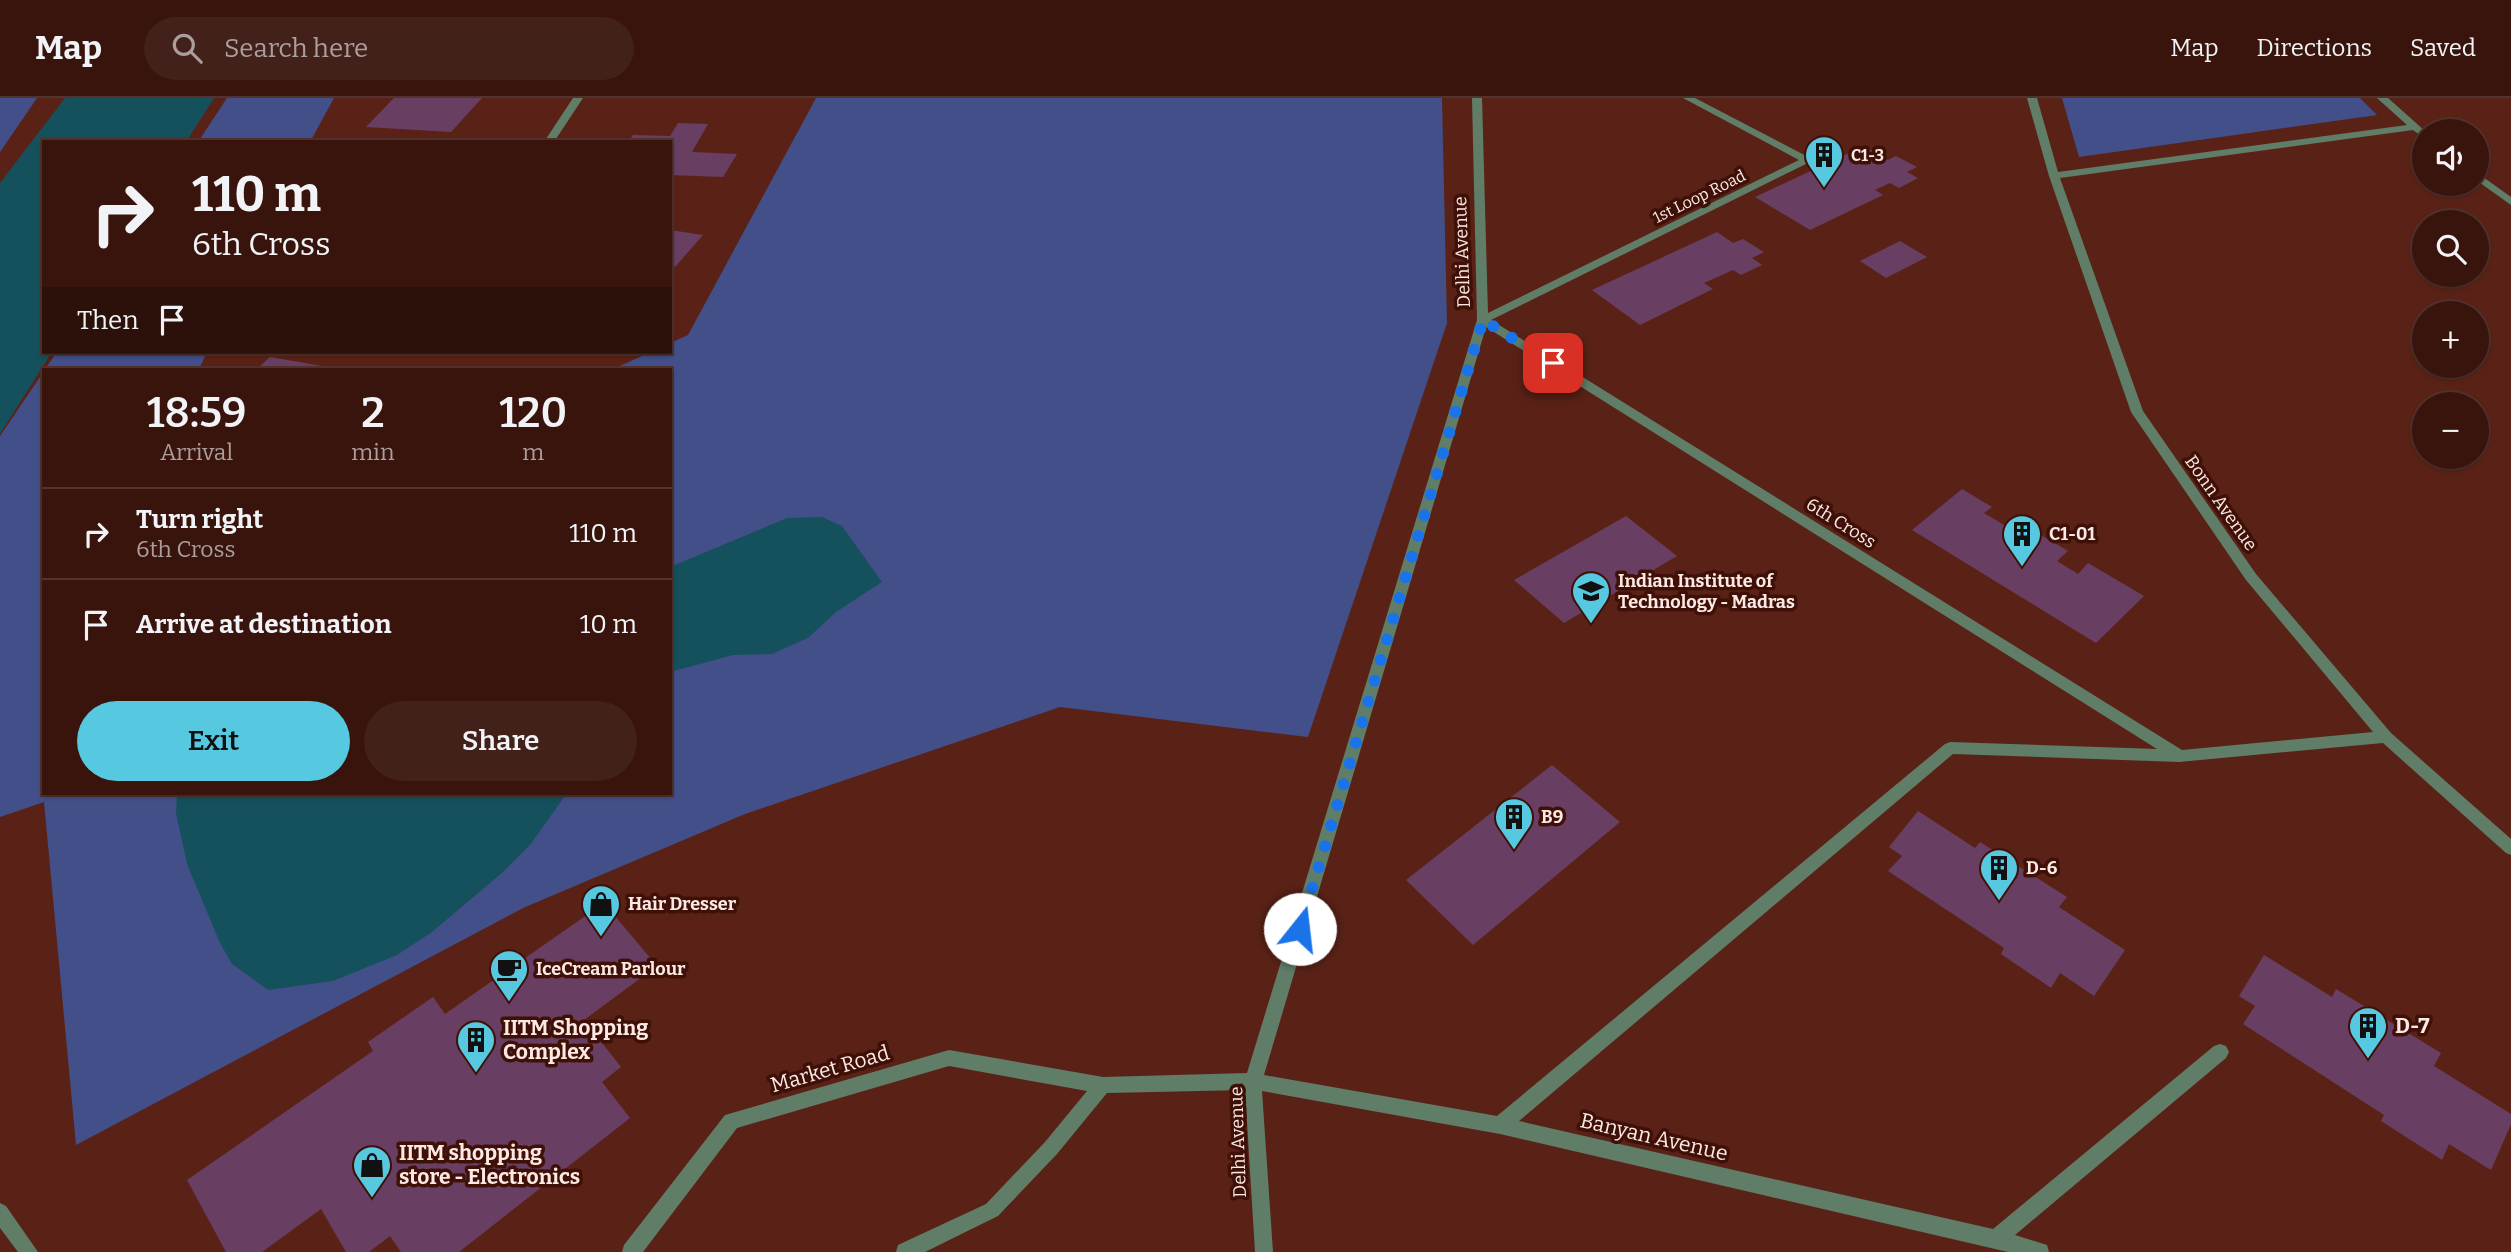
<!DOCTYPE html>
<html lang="en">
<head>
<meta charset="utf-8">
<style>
  body { margin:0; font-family:Bitter,serif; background:#43211b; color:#f1f3f6; height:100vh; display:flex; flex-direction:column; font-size:26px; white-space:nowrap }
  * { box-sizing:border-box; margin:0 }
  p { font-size:23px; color:#ab9e9d }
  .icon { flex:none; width:38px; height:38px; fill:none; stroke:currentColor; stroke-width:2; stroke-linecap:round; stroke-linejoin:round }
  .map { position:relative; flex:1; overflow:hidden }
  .sheet { position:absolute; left:42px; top:270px; width:630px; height:427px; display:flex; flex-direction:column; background:#38140d; border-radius:0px; box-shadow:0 2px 5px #0004,0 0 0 2px #52332e }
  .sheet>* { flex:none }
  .hud { position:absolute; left:42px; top:42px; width:630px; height:214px; border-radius:0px; box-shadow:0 2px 5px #0004,0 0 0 2px #52332e; background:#38140d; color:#f1f3f6; overflow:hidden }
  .buttons { position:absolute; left:2412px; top:21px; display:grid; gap:14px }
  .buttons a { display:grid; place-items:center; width:77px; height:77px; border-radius:50%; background:#38140d; box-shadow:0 2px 5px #0004,0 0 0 2px #52332e; font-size:35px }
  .pin { position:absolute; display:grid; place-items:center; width:60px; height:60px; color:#fff; margin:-30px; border-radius:14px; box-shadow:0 4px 10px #0006 }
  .me { position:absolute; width:77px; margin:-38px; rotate:16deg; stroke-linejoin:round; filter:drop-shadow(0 0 5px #0008) }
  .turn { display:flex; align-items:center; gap:24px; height:147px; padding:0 35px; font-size:32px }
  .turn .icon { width:91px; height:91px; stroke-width:2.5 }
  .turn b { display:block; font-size:49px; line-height:60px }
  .then { display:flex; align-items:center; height:66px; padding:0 35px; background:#0003; gap:14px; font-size:26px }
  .eta { display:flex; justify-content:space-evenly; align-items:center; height:119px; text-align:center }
  .eta b { font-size:42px; font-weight:600; line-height:49px }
  .primary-button { display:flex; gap:14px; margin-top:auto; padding:14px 35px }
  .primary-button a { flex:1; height:80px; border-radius:42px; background:#56c9e0; color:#111; font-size:28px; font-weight:600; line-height:80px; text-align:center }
  .primary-button a+a { background:#43211b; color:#f1f3f6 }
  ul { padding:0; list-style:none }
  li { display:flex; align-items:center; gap:21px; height:91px; padding:0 35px; border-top:2px solid #52332e }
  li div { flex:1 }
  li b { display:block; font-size:26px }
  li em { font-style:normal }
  header { display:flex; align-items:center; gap:42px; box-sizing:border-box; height:98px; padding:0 35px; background:#38140d; border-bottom:2px solid #52332e }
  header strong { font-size:33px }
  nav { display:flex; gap:38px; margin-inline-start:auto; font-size:24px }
  .search { width:490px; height:63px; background:#43211b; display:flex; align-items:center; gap:18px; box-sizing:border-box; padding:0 24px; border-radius:38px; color:#ab9e9d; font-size:26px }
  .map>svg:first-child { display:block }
</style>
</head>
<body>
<header>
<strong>Map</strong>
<div class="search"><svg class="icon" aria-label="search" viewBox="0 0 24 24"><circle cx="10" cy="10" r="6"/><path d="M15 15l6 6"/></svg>Search here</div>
<nav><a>Map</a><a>Directions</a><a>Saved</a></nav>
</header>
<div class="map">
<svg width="2511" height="1154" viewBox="0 0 2511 1154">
  <rect width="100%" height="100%" fill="#4a1a11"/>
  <!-- built -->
  <path fill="#5a2216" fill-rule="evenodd" d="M0,0H2511V1154H0ZM2424,33H2476V86H2424ZM44,44H670V254H44ZM2424,124H2476V177H2424ZM2424,215H2476V268H2424ZM44,271H670V695H44ZM2424,306H2476V359H2424Z"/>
  <!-- green -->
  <g fill="#434f89">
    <path d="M0,0H37L0,54Z"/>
    <path d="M227,0H334L310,44H198Z"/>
    <path d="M816,0H1442L1447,225L1308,639L1060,609L745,716L523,810L76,1047L44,704L0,719V338L44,273V695H670V271H613L651,254H670V245L688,237Z"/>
    <path d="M2062,0H2360L2377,17L2079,59Z"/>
    <path d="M57,254H207L199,271H45Z"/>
  </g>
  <!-- water -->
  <g fill="#15515c">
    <path d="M65,0H214L186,44H44V254H52L0,336V85Z"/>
    <path d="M822,419L842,428L882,484L836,514L808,540L772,556L733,557L670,574V469L787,420Z"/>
    <path d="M177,695H567L530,747L503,774L432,834L397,857L333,883L268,892L232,866L220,845L187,766L176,715Z"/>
  </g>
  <!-- building -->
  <g fill="#683f62">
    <path d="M394,0H482L451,34L366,29Z"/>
    <path d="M678,25L708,26L692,54L737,56L723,79L670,77V44H628L633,37L670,38Z"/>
    <path d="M1864,48L1888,62L1896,58L1917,69L1907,74L1918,80L1899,90L1890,85L1875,92L1883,97L1810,132L1755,99Z"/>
    <path d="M670,132L703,137L675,169L670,168Z"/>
    <path d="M1717,134L1733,145L1743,141L1764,154L1752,160L1762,167L1741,177L1733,172L1704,185L1713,191L1640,227L1592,192Z"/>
    <path d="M1900,143L1927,159L1886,180L1860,163Z"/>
    <path d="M270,259L334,270V271H257Z"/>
    <path d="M1962,391L1992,409L1984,415L2014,433L2022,426L2068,453L2057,463L2078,476L2088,465L2144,498L2096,545L1912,432Z"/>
    <path d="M1626,418L1677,458L1564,525L1514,482Z"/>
    <path d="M1552,667L1620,724L1473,847L1406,782Z"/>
    <path d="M1918,713L1975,750L1980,744L2067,799L2059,809L2125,852L2094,898L2060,875L2051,890L2001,856L2004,850L1888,773L1902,758L1889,749Z"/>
    <path d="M604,805L657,868L584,922L621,969L602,984L630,1020L459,1154H401L390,1138L369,1154H346L321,1111L262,1154H226L187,1082L373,953L368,944L433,899L445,916Z"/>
    <path d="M2264,857L2332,899L2336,891L2441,955L2434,968L2511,1016V1026L2491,1072L2449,1046L2442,1062L2381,1023L2384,1017L2243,926L2255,908L2239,898Z"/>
  </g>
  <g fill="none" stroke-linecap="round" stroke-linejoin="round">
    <!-- lane -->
    <g fill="#607d68" fill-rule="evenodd">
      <path d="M573,0H583L554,44H544Z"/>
      <path d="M1472,0H1482L1488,215L1799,62L1683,0H1695L1810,60V64L1491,222L2182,652L2373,634L2246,482L2131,314L2049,78L2027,0H2037L2058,74L2407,27L2377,0H2388L2425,33L2424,40L2413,32L2060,80L2143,313L2256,476L2391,635L2511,741V757L2506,755L2383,645L2179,664L1953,656L1519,1023L1993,1131L2214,948L2220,946L2226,948L2229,954L2226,960L2015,1137L2047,1147L2049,1154H2008L1500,1036L1262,993L1273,1154H1255L1245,992L1107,995L1057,1056L998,1118L925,1154H896L898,1147L986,1106L1045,1044L1087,993L949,968L737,1030L643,1154H622L624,1147L725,1017L949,952L1103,979L1247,975L1477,222ZM1486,229L2157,651L1950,644L1945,646L1497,1018L1264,977Z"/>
      <path d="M2476,74L2511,99V107L2476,82Z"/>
      <path d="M0,1105L6,1108L38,1154H18L0,1130Z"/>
    </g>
  </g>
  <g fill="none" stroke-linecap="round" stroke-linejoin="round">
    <!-- route -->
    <path stroke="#1a73e8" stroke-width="12" stroke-dasharray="0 21.6" d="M1300,831L1483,222L1553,265"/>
  </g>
  <!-- icons -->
  <defs>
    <symbol id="building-pin" viewBox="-11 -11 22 30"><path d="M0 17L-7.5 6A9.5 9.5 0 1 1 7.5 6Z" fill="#56c9e0" stroke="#3f1007"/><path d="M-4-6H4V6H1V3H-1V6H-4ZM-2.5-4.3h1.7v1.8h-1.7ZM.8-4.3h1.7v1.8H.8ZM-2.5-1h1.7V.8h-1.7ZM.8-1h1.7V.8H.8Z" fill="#111"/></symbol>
    <symbol id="university-pin" viewBox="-11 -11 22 30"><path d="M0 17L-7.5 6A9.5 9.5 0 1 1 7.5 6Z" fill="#56c9e0" stroke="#3f1007"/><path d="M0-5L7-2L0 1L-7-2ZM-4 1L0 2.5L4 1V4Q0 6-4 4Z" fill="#111"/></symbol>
    <symbol id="shop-pin" viewBox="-11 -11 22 30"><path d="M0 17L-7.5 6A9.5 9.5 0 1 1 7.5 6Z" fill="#56c9e0" stroke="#3f1007"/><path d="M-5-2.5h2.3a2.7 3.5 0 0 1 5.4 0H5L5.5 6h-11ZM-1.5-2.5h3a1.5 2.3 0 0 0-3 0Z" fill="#111"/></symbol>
    <symbol id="cafe-pin" viewBox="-11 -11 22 30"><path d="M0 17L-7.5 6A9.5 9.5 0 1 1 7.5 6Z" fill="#56c9e0" stroke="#3f1007"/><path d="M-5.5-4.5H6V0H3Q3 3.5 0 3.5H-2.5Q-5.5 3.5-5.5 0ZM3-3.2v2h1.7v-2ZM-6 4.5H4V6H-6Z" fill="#111"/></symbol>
  </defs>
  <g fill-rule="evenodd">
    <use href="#building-pin" x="1802" y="35" width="44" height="60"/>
    <use href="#building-pin" x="2000" y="414" width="44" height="60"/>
    <use href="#university-pin" x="1569" y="471" width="44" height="60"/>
    <use href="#building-pin" x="1492" y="697" width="44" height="60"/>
    <use href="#building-pin" x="1977" y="748" width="44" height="60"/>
    <use href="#shop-pin" x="579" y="784" width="44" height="60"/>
    <use href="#cafe-pin" x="487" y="849" width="44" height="60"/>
    <use href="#building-pin" x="2346" y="906" width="44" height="60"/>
    <use href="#building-pin" x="454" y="920" width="44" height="60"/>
    <use href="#shop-pin" x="350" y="1045" width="44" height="60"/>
  </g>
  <g text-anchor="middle" stroke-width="7" stroke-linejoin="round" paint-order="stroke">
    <!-- far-poi labels -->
    <g font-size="16" font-weight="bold" fill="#fde9e4" stroke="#3f1007" text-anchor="start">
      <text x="1851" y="63">C1-3</text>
    </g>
    <!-- far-street labels -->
    <g font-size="16" fill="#fde9e4" stroke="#3f1007">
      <text transform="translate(1699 98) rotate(-26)" y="6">1st Loop Road</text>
    </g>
    <!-- street labels -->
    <g font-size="18" fill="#fde9e4" stroke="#3f1007">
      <text transform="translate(1462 154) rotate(-92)" y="6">Delhi Avenue</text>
      <text transform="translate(2221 405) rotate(55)" y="6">Bonn Avenue</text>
      <text transform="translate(1841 425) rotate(32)" y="6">6th Cross</text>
      <text transform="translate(1238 1044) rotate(-92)" y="6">Delhi Avenue</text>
    </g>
    <!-- poi labels -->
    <g font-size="18" font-weight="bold" fill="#fde9e4" stroke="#3f1007" text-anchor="start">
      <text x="2049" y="442">C1-01</text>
      <text x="1618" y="489">Indian Institute of<tspan x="1618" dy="21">Technology - Madras</tspan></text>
      <text x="1541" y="725">B9</text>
      <text x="2026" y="776">D-6</text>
      <text x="628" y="812">Hair Dresser</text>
      <text x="536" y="877">IceCream Parlour</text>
    </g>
    <!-- near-poi labels -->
    <g font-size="21" font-weight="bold" fill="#fde9e4" stroke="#3f1007" text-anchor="start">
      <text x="2395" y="935">D-7</text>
      <text x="503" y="937">IITM Shopping<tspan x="503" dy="24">Complex</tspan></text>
      <text x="399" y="1062">IITM shopping<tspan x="399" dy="24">store - Electronics</tspan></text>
    </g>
    <!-- near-street labels -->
    <g font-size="21" fill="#fde9e4" stroke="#3f1007">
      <text transform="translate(830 971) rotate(-16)" y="7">Market Road</text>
      <text transform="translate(1654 1039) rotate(13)" y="7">Banyan Avenue</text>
    </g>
  </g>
</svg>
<div class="buttons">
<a><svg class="icon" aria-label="sound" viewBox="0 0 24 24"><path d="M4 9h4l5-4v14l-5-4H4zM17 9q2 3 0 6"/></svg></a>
<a><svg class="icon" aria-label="search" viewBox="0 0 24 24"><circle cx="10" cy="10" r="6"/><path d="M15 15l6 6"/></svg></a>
<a>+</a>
<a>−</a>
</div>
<div class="pin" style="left:1553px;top:265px;background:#d93025"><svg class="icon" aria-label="arrive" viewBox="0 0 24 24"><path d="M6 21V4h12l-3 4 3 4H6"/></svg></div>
<svg class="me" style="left:1300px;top:831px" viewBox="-20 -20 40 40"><circle r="19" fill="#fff"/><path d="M0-13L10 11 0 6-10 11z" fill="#1a73e8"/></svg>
<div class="hud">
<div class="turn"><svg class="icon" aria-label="right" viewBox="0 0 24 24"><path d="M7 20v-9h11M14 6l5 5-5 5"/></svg><div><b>110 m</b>6th Cross</div></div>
<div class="then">Then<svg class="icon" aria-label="arrive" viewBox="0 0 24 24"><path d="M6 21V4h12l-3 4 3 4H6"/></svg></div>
</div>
<section class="sheet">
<div class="eta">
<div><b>18:59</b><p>Arrival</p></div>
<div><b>2</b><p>min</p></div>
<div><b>120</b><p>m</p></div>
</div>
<ul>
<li><svg class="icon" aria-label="right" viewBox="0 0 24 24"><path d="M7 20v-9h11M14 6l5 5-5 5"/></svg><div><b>Turn right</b><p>6th Cross</p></div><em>110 m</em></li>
<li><svg class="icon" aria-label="arrive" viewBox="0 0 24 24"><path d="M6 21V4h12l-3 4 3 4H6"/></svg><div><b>Arrive at destination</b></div><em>10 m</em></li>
</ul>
<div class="primary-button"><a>Exit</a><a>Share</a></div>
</section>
</div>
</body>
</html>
